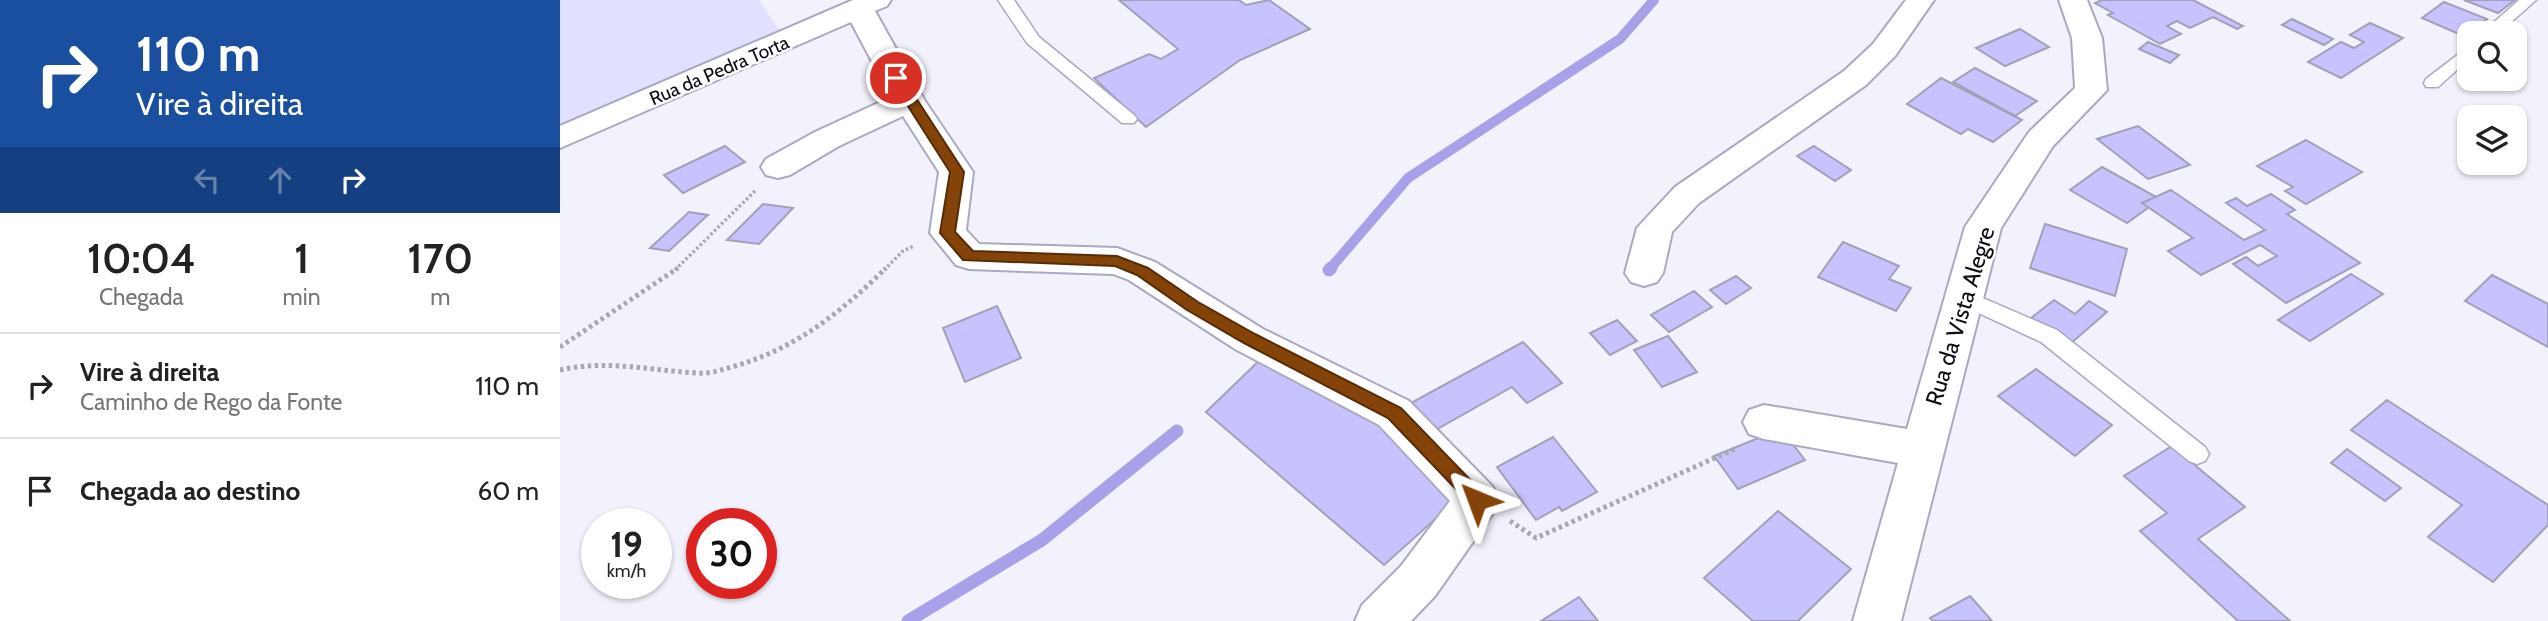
<!DOCTYPE html>
<html lang="pt">
<head>
<meta charset="utf-8">
<style>
  body { margin:0; font-family:Cabin,sans-serif; background:#f2f2f2; color:#222; height:100vh; display:flex; flex-direction:column; font-size:26px; white-space:nowrap }
  * { box-sizing:border-box; margin:0 }
  p { font-size:23px; color:#767676 }
  .icon { flex:none; width:38px; height:38px; fill:none; stroke:currentColor; stroke-width:2; stroke-linecap:round; stroke-linejoin:round }
  .map { position:relative; flex:1; overflow:hidden }
  .side { display:flex; flex-direction:column; background:#fff; width:560px }
  .side>* { flex:none }
  .banner { background:#1a4fa0; color:#fff; overflow:hidden }
  .fabs { position:absolute; left:1897px; top:21px; display:grid; gap:14px }
  .fabs a { display:grid; place-items:center; width:70px; height:70px; border-radius:14px; background:#fff; box-shadow:0 2px 5px #0004; font-size:35px }
  .speed { position:absolute; left:21px; top:508px; display:flex; gap:14px; font-size:35px; font-weight:700; text-align:center }
  .speed>* { display:grid; place-content:center; width:91px; height:91px; border-radius:50%; background:#fff; box-shadow:0 2px 5px #0004; line-height:1 }
  .speed small { font-size:18px; font-weight:400 }
  .speed .limit { border:10px solid #d22; background:#fff; color:#111 }
  .pin { position:absolute; display:grid; place-items:center; width:60px; height:60px; color:#fff; margin:-30px; border:4px solid #fff; border-radius:50%; box-shadow:0 2px 7px #0007 }
  .me { position:absolute; width:77px; margin:-38px; rotate:316deg; stroke-linejoin:round; filter:drop-shadow(0 0 5px #0008) }
  .turn { display:flex; align-items:center; gap:24px; height:147px; padding:0 21px; font-size:32px }
  .turn .icon { width:91px; height:91px; stroke-width:2.5 }
  .turn b { display:block; font-size:49px; line-height:60px }
  .lanes { display:flex; align-items:center; height:66px; padding:0 21px; background:#0003; justify-content:center; gap:35px; direction:ltr }
  .lanes .off { opacity:.35 }
  .eta { display:flex; justify-content:space-evenly; align-items:center; height:119px; text-align:center }
  .eta b { font-size:42px; font-weight:600; line-height:49px }
  ul { padding:0; list-style:none }
  li { display:flex; align-items:center; gap:21px; height:105px; padding:0 21px; border-top:2px solid #e0e0e0 }
  li div { flex:1 }
  li b { display:block; font-size:26px }
  li em { font-style:normal }
  main { display:flex; flex:1; min-height:0 }
  .map>svg:first-child { display:block }
</style>
</head>
<body>
<main>
<section class="side">
<div class="banner">
<div class="turn"><svg class="icon" aria-label="right" viewBox="0 0 24 24"><path d="M7 20v-9h11M14 6l5 5-5 5"/></svg><div><b>110 m</b>Vire à direita</div></div>
<div class="lanes"><svg class="icon off" aria-label="left" viewBox="0 0 24 24"><path d="M17 20v-9H6M10 6l-5 5 5 5"/></svg><svg class="icon off" aria-label="ahead" viewBox="0 0 24 24"><path d="M12 20V5M6 11l6-6 6 6"/></svg><svg class="icon" aria-label="right" viewBox="0 0 24 24"><path d="M7 20v-9h11M14 6l5 5-5 5"/></svg></div>
</div>
<div class="eta">
<div><b>10:04</b><p>Chegada</p></div>
<div><b>1</b><p>min</p></div>
<div><b>170</b><p>m</p></div>
</div>
<ul>
<li><svg class="icon" aria-label="right" viewBox="0 0 24 24"><path d="M7 20v-9h11M14 6l5 5-5 5"/></svg><div><b>Vire à direita</b><p>Caminho de Rego da Fonte</p></div><em>110 m</em></li>
<li><svg class="icon" aria-label="arrive" viewBox="0 0 24 24"><path d="M6 21V4h12l-3 4 3 4H6"/></svg><div><b>Chegada ao destino</b></div><em>60 m</em></li>
</ul>
</section>
<div class="map">
<svg width="1988" height="621" viewBox="0 0 1988 621">
  <rect width="100%" height="100%" fill="#f2f2fc"/>
  <!-- green -->
  <path fill="#e1e0fe" d="M0,0H199L219,30L0,125Z"/>
  <g fill="none" stroke-linecap="round" stroke-linejoin="round">
    <!-- stream-far1 -->
    <path stroke="#a7a1e9" stroke-width="10" d="M769,270L848,178L1060,39L1094,0"/>
    <!-- stream -->
    <g stroke="#a7a1e9" stroke-width="13">
      <path d="M769,270L771,268"/>
      <path d="M348,621L482,540L617,431"/>
    </g>
  </g>
  <!-- building -->
  <g fill="#c7c3ff" stroke="#a1a0b7" stroke-width="2">
    <path d="M559,0H679L686,5L709,0L750,29L680,60L586,127L534,78L589,54L601,59L618,49Z"/>
    <path d="M1542,0H1633L1683,26L1677,29L1653,17L1630,28L1617,21L1607,26L1621,34L1600,44L1548,15L1553,13L1535,3Z"/>
    <path d="M1904,0H1955L1938,13Z"/>
    <path d="M1884,2L1927,19L1906,37L1862,18Z"/>
    <path d="M1732,19L1773,39L1764,45L1722,25Z"/>
    <path d="M1810,23L1843,38L1781,78L1748,62L1781,42L1794,48L1804,42L1790,35Z"/>
    <path d="M1460,29L1489,47L1445,66L1416,48Z"/>
    <path d="M1588,42L1619,55L1610,63L1579,49Z"/>
    <path d="M1415,68L1477,101L1455,116L1393,82Z"/>
    <path d="M1381,78L1462,120L1433,142L1408,129L1401,134L1347,104Z"/>
    <path d="M1578,126L1630,165L1588,179L1537,139Z"/>
    <path d="M1746,140L1802,172L1746,204L1725,191L1733,187L1697,166Z"/>
    <path d="M165,146L185,162L123,193L104,175Z"/>
    <path d="M1254,146L1291,170L1275,181L1237,156Z"/>
    <path d="M1542,167L1600,199L1567,223L1510,190Z"/>
    <path d="M1611,190L1684,240L1705,230L1666,203L1676,198L1687,206L1711,194L1735,210L1727,214L1800,263L1726,303L1673,264L1686,257L1698,266L1717,256L1700,245L1641,275L1608,251L1633,238L1582,203Z"/>
    <path d="M203,204L233,208L199,244L167,240Z"/>
    <path d="M129,212L148,215L109,251L90,248Z"/>
    <path d="M1485,224L1567,249L1555,296L1470,268Z"/>
    <path d="M1283,242L1339,266L1329,279L1351,288L1336,311L1258,277Z"/>
    <path d="M1791,274L1823,294L1750,341L1718,320Z"/>
    <path d="M1932,275L1988,304V347L1905,301Z"/>
    <path d="M1176,276L1191,288L1166,304L1150,290Z"/>
    <path d="M1134,291L1152,307L1109,332L1091,315Z"/>
    <path d="M1494,300L1515,314L1529,301L1547,312L1510,344L1471,318Z"/>
    <path d="M437,306L461,358L405,382L383,328Z"/>
    <path d="M1057,320L1077,341L1050,355L1030,333Z"/>
    <path d="M1108,336L1137,372L1102,387L1074,350Z"/>
    <path d="M963,342L1002,383L967,403L952,387L872,432L849,404Z"/>
    <path d="M704,356L824,413L902,495L824,565L646,412Z"/>
    <path d="M1476,369L1552,425L1515,456L1438,396Z"/>
    <path d="M1827,400L1988,505V525L1933,582L1868,537L1902,505L1791,430Z"/>
    <path d="M1221,429L1245,460L1178,489L1154,456Z"/>
    <path d="M993,437L1037,492L1002,511L999,507L976,520L937,467Z"/>
    <path d="M1612,446L1685,507L1638,539L1730,621H1678L1580,531L1607,513L1564,476Z"/>
    <path d="M1787,449L1841,488L1825,501L1771,463Z"/>
    <path d="M1218,511L1291,569L1238,621H1193L1144,578Z"/>
    <path d="M1410,596L1432,621H1373L1370,618Z"/>
    <path d="M1019,597L1038,621H981Z"/>
  </g>
  <g fill="none" stroke-linecap="round" stroke-linejoin="round">
    <defs>
      <g id="service">
        <path d="M438,0H454L479,37L574,115L577,119L574,123H562L467,43Z"/>
        <path d="M1959,0H1976L1939,33H1922Z"/>
        <path d="M1909,46V59L1878,87H1866L1864,83L1866,79Z"/>
        <path d="M1404,290L1497,330L1645,447L1649,454L1645,461L1637,464L1629,461L1481,342L1397,303L1394,298L1397,293Z"/>
      </g>
      <g id="minor">
        <path d="M293,0H331L327,6L315,11L365,101L413,172L406,230L419,244L557,248L595,262L703,329L849,401L933,487L939,500L933,513L875,596L851,621H795L802,605L841,566L890,501L819,425L675,349L569,280L553,274L409,269L396,265L370,233L379,172L343,116L279,146L230,175L218,178L206,175L201,167L206,159L255,132L331,97L291,22L0,148V126Z"/>
        <path d="M1346,0H1374L1335,56L1306,85L1139,203L1112,232L1103,273L1097,282L1084,286L1071,282L1065,273L1077,228L1115,187L1284,71L1313,44Z"/>
        <path d="M1499,0H1527L1542,38L1547,90L1493,146L1441,228L1341,621H1293L1338,463L1204,439L1189,434L1183,422L1189,410L1204,405L1347,429L1405,227L1469,132L1515,88L1512,38Z"/>
      </g>
    </defs>
    <!-- service casing -->
    <use href="#service" stroke="#a9a9c0" stroke-width="3"/>
    <!-- minor casing -->
    <use href="#minor" stroke="#a9a9c0" stroke-width="4"/>
    <!-- path-far1 -->
    <g stroke="#a8a8b2" stroke-width="3.5" stroke-dasharray="2.5 2.5" stroke-linecap="butt">
      <path d="M115,270L195,191"/>
      <path d="M324,270L343,251L354,246"/>
    </g>
    <!-- path -->
    <g stroke="#a8a8b2" stroke-width="5" stroke-dasharray="3.5 3.5" stroke-linecap="butt">
      <path d="M0,347L118,268"/>
      <path d="M0,370C47,359 91,371 139,373C151,374 163,369 175,366C237,348 281,312 326,268"/>
      <path d="M950,521L976,538L1177,448"/>
    </g>
    <!-- service -->
    <use href="#service" fill="#fff" fill-rule="evenodd"/>
    <!-- minor -->
    <use href="#minor" fill="#fff" fill-rule="evenodd"/>
  </g>
  <!-- route -->
  <path fill="#844409" stroke="#562c06" stroke-width="2" d="M332,75H341L404,172L395,232L413,251L557,256L588,268L638,302L695,334L841,408L924,494L927,500L924,505H911L828,418L684,343L627,310L577,275L555,266L403,260L380,233L390,172L330,78Z"/>
  <g text-anchor="middle" stroke-width="5" stroke-linejoin="round" paint-order="stroke">
    <!-- far-street labels -->
    <g font-size="19" fill="#0c0c14" stroke="#fff">
      <text transform="translate(159 70) rotate(-23)" y="7">Rua da Pedra Torta</text>
    </g>
    <!-- street labels -->
    <g font-size="23" fill="#0c0c14" stroke="#fff">
      <text transform="translate(1400 316) rotate(-73)" y="8">Rua da Vista Alegre</text>
    </g>
  </g>
</svg>
<div class="fabs">
<a><svg class="icon" aria-label="search" viewBox="0 0 24 24"><circle cx="10" cy="10" r="6"/><path d="M15 15l6 6"/></svg></a>
<a><svg class="icon" aria-label="layers" viewBox="0 0 24 24"><path d="M12 4l9 5-9 5-9-5zM3 14l9 5 9-5"/></svg></a>
</div>
<div class="speed"><div>19<small>km/h</small></div><div class="limit">30</div></div>
<div class="pin" style="left:336px;top:78px;background:#d93025"><svg class="icon" aria-label="arrive" viewBox="0 0 24 24"><path d="M6 21V4h12l-3 4 3 4H6"/></svg></div>
<svg class="me" style="left:917px;top:500px" viewBox="-20 -20 40 40"><path d="M0-17L14 15 0 8-14 15z" fill="#844409" stroke="#fff" stroke-width="4"/></svg>
</div>
</main>
</body>
</html>
